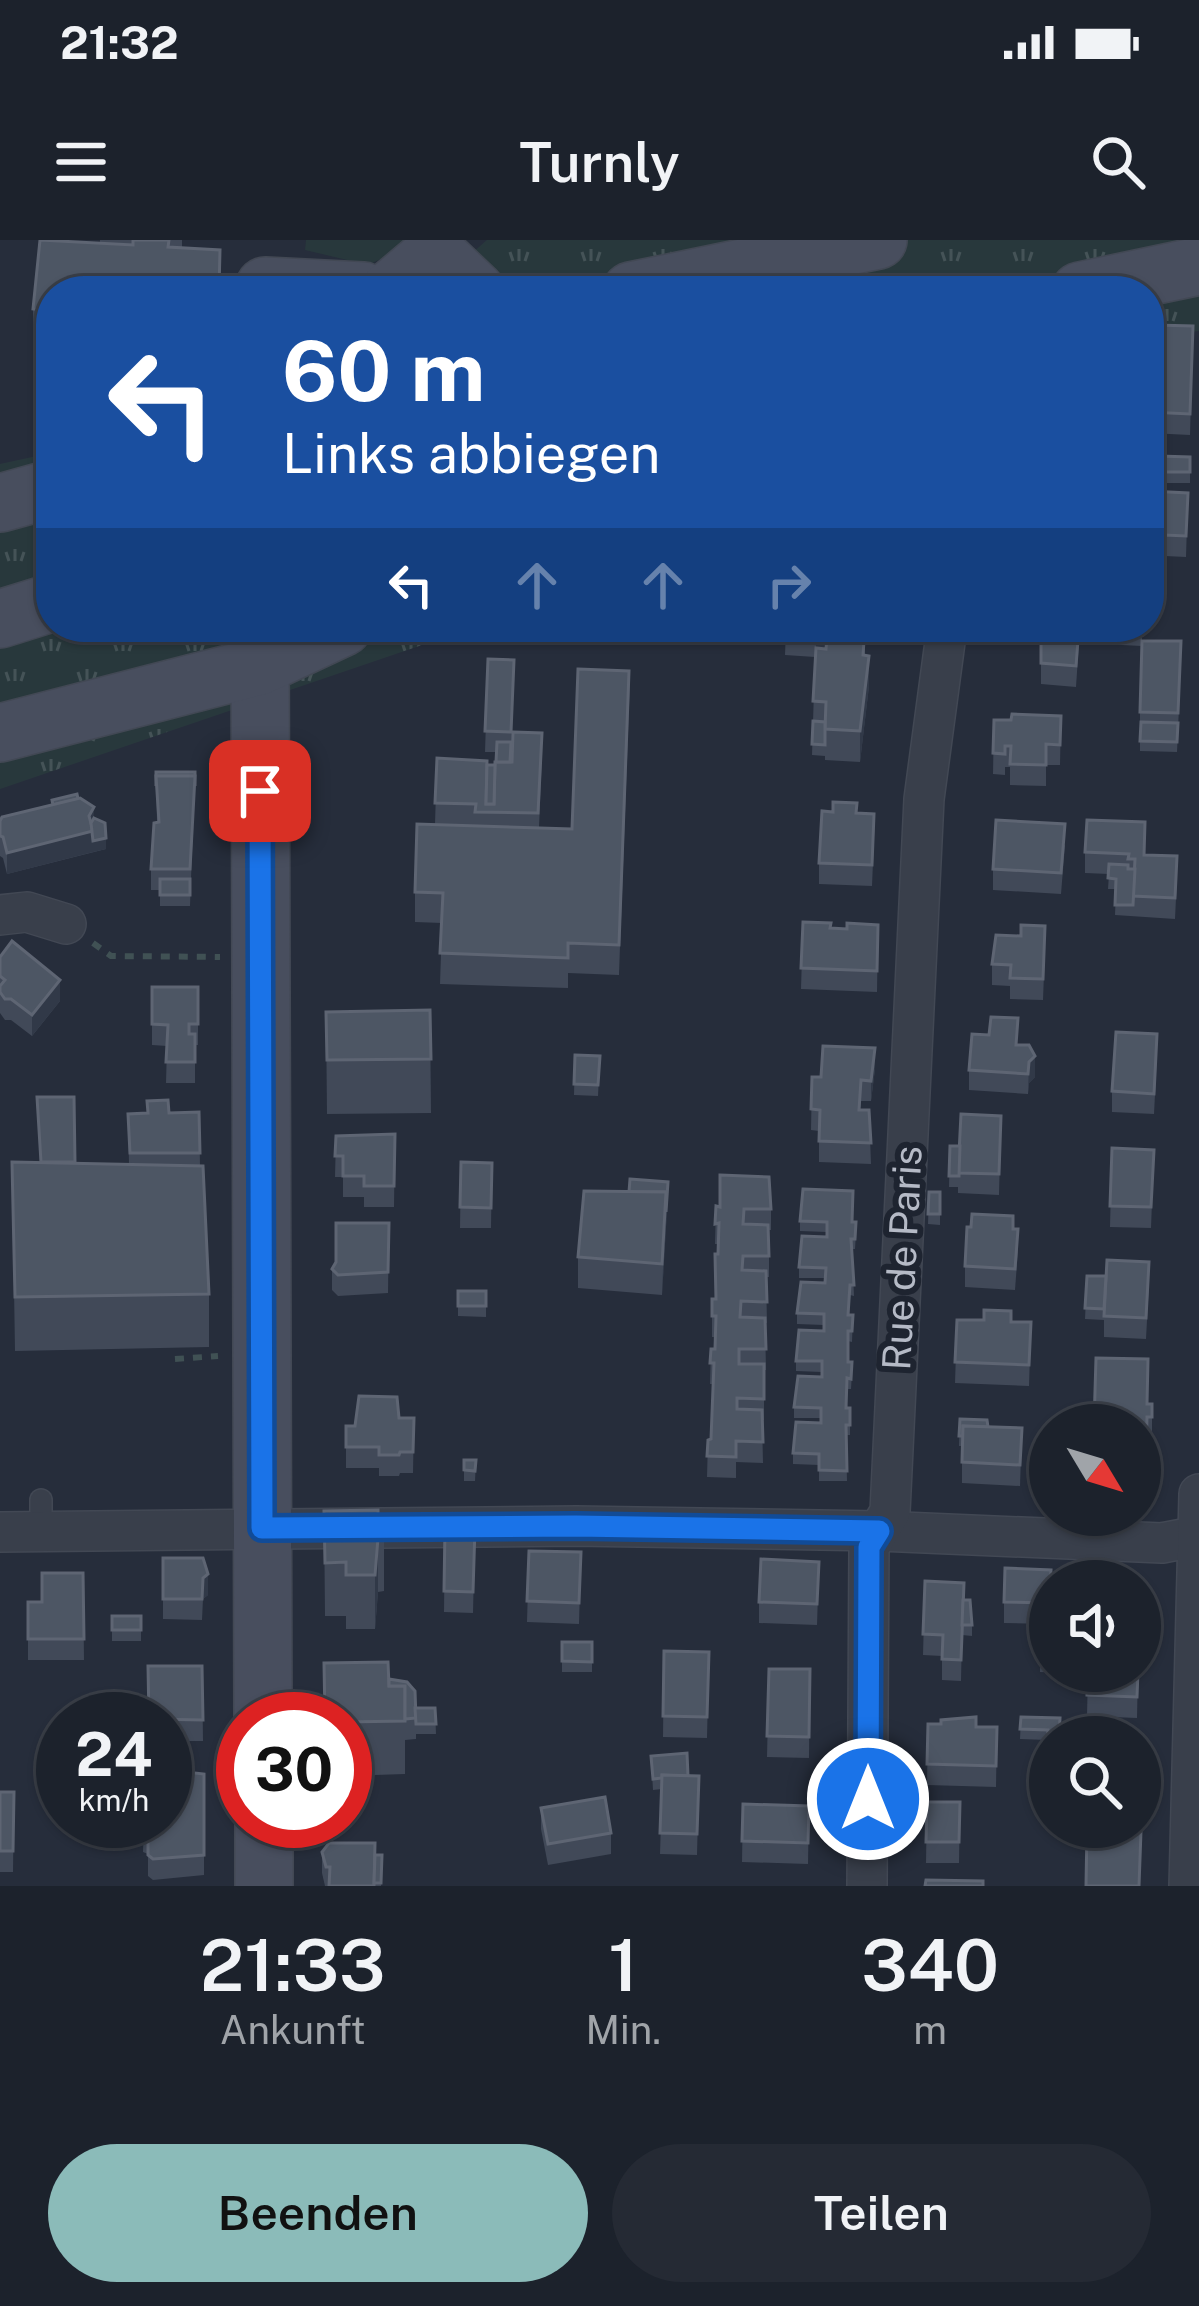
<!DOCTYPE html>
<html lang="de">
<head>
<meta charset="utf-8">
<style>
  body { margin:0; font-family:"Public Sans",sans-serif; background:#252a34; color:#f1f3f6; height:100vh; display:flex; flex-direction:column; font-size:45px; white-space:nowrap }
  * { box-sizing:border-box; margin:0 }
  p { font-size:39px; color:#a0a4a9 }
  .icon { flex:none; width:66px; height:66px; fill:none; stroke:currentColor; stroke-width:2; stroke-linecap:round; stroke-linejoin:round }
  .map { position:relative; height:1646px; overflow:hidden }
  .panel { display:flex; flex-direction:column; background:#1c222c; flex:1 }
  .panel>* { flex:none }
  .hud { position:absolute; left:36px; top:36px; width:1128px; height:366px; border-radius:48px; box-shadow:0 3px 9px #0004,0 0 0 3px #3a3f48; background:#1a4fa0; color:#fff; overflow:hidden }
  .needle { width:78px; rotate:128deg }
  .tools { position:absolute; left:1029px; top:1164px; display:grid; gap:24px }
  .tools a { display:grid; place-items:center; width:132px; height:132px; border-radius:50%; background:#1c222c; box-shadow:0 3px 9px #0004,0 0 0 3px #3a3f48; font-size:60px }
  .speed { position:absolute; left:36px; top:1452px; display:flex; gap:24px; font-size:60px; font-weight:700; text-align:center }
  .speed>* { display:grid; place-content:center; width:156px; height:156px; border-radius:50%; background:#1c222c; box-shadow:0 3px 9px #0004,0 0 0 3px #3a3f48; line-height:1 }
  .speed small { font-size:30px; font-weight:400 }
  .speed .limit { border:18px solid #d22; background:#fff; color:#111 }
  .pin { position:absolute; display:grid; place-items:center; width:102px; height:102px; color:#fff; margin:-51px; border-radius:24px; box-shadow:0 6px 18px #0006 }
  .me { position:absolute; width:132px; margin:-66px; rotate:0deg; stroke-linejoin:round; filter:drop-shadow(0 0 9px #0008) }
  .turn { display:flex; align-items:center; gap:42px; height:252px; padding:0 48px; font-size:54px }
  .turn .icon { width:156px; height:156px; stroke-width:2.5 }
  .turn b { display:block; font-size:84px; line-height:102px }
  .lanes { display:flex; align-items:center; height:114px; padding:0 48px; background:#0003; justify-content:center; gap:60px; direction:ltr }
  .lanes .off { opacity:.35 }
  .eta { display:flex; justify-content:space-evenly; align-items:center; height:204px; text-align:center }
  .eta b { font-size:72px; font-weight:600; line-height:84px }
  .primary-button { display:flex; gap:24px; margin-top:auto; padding:24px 48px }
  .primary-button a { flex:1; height:138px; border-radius:72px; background:#8bbbb9; color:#111; font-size:48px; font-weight:600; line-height:138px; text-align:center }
  .primary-button a+a { background:#252a34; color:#f1f3f6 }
  .status { display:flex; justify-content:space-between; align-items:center; height:84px; padding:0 60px; background:#1c222c; direction:ltr }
  .status svg { height:33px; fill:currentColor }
  header { display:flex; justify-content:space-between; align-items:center; height:156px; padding:0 48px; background:#1c222c; font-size:54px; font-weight:600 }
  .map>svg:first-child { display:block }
</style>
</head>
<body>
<div class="status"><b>21:32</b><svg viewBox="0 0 49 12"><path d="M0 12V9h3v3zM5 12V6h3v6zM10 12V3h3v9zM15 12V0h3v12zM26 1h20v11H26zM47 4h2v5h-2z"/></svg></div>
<header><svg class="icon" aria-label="menu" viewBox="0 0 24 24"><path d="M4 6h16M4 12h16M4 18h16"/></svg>Turnly<svg class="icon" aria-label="search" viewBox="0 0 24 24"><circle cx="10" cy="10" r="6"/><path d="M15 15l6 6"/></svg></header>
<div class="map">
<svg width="1199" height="1646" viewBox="0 0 1199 1646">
  <defs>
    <pattern id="grass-tufts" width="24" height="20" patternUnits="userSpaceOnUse" patternTransform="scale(3)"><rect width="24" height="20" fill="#28383c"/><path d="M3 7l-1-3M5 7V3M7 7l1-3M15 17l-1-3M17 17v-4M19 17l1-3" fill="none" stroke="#455357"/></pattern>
  </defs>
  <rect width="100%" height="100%" fill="#262d3b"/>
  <!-- grass -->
  <g fill="url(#grass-tufts)">
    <path d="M487,0H1199V91L1149,96V51H429Z"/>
    <path d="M51,213V387H475L0,549V224Z"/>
  </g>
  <!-- park -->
  <path fill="#28383c" d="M306,0H422L368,25L305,10Z"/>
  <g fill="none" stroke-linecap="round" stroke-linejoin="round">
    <defs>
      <path id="service" d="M41,1292V1260"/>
      <g id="minor">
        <path d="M0,675L27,672L66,684"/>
        <path d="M0,1292L576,1286L879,1291L1162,1303L1199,1296"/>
        <path d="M867,1646L869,1307L890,1272L924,559L947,387"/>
        <path d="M1189,1646L1199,1254"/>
      </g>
      <g id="secondary">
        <path d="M265,46L363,51"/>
        <path d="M389,51L435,12L476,51"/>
        <path d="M631,51L878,0"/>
        <path d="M1080,51L1199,26"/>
        <path d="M0,263L51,249"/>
        <path d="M0,379L51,363"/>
        <path d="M260,387L263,1479"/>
        <path d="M0,493L260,426L343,387"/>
        <path d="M264,1581V1646"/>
      </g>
    </defs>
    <!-- service casing -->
    <use href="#service" stroke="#424854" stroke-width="24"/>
    <!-- minor casing -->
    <use href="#minor" stroke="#424854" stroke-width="42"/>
    <!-- secondary casing -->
    <use href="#secondary" stroke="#424854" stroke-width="60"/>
    <!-- path -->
    <g stroke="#405154" stroke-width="6" stroke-dasharray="9 9" stroke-linecap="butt">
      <path d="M93,703L111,716L220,717"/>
      <path d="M175,1119L218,1116"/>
    </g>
    <!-- service -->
    <use href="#service" stroke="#393f4b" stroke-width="21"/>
    <!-- minor -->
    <use href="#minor" stroke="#393f4b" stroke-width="39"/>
    <!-- secondary -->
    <use href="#secondary" stroke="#484e5e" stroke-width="57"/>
  </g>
  <!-- wall -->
  <g fill="#414958">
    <path d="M40,0L100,3V0H182V8L220,10V51H51V124L33,123V69Z"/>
    <path d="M1193,86L1190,195L1149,193V128H1152Z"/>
    <path d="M1158,216L1190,217V243H1158Z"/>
    <path d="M1149,251L1188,253L1186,317L1165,316L1164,324L1149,323Z"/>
    <path d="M786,387H865V415L869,446L860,522L825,520V516L812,515L815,417L785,415Z"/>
    <path d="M1041,387H1080L1076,447L1041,444Z"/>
    <path d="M1103,387H1142V406L1102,404Z"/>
    <path d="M488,419L514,420L511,522L542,514L539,588L572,589L630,440L619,735L568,733V748L440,744L442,683L415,682V652L475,586L435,584L437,518L495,525L496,512H485Z"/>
    <path d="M1181,422L1177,512L1140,511V472Z"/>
    <path d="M1061,476L1060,525H1046V546L1010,545V527H1005V535L993,534L994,480Z"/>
    <path d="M156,532H195L190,666H160V650H151V629L157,582Z"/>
    <path d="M78,559L94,578L106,609L7,634L3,618L0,616V581L52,565V560Z"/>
    <path d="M833,572L875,574L872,646L819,644V623Z"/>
    <path d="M1065,605L1061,654L993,650V629Z"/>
    <path d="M1085,612L1145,615L1177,637L1175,679L1115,675L1116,649H1108L1109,634L1085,633Z"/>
    <path d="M803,682L830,688L847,689L878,685L877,752L801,749Z"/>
    <path d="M1045,707L1043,760L1010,759V746L992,745V724Z"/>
    <path d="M0,717L60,761L32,796L11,780H5L0,773Z"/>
    <path d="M152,747H198V805H195V843H166L167,806L152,805Z"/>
    <path d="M430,770L431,873L327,874L326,772Z"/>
    <path d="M1017,805L1035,837L1029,843L1028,854L969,850V830Z"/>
    <path d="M575,815L600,816L598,856L574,855Z"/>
    <path d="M1157,815L1154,874L1112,872V851Z"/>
    <path d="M875,829L871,861H861L860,870H869L871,924L819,922V891L811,890L812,837Z"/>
    <path d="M37,857L75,923L129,925L128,874L199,872L200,926L209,1054V1107L15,1111L12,922L40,923Z"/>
    <path d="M1001,876L999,955L958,953V947H949L950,906H960Z"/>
    <path d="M395,894L394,967H364V957H343V937H335L336,896Z"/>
    <path d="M1112,908L1154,910L1151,988L1110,987Z"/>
    <path d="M461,922L492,923L491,988H460Z"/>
    <path d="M929,952H940V985L928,984Z"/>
    <path d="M668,953L662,1055L578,1048V1017Z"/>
    <path d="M716,966L771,969V990H769V1037H766L767,1083H765L766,1130H764V1180H762L763,1223L736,1222V1238L707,1237L708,1200L711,1199L713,1144H710L711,1109H715V1097H712V1059H715L718,1014L719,1004H715Z"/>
    <path d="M800,981L852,982L856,993L855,1009H852L854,1056L850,1055L849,1075H853L852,1102L848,1101V1122L852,1133L851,1149H847L846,1168H850V1195H846L847,1241H819V1225L793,1224V1213L821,1183V1178H794V1167L822,1137V1132L796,1131V1121L824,1091V1085L797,1084V1073L825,1043V1038H799V1027L827,997V992L800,991Z"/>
    <path d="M389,983L388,1053L338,1056L332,1050V1029Z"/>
    <path d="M1013,989L1018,1010L1015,1050L965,1047V1026Z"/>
    <path d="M1087,1036L1149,1043L1146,1099L1104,1097V1080L1085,1079Z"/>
    <path d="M458,1051H486V1077L458,1076Z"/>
    <path d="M957,1080L1031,1082L1029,1146L955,1143Z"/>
    <path d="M1148,1164H1152V1198H1147L1146,1243H1140V1185Z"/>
    <path d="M399,1178H414L413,1233H400L399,1236H379V1228H346V1186Z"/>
    <path d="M960,1179L988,1187L1022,1188L1020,1246L962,1243V1206H959Z"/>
    <path d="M464,1220H476L475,1241H464Z"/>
    <path d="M324,1271L384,1281V1351L378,1352L375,1389H346V1376H325Z"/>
    <path d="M445,1287H475L473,1373L444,1372Z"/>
    <path d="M529,1311L581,1312L579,1384L527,1382Z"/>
    <path d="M163,1318L208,1355L203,1359L202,1380L163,1379Z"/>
    <path d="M819,1322L817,1385L759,1383V1362Z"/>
    <path d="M1051,1330L1049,1384L1004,1383V1362Z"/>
    <path d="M83,1333L84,1420H28V1362H42Z"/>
    <path d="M925,1341L964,1360L972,1385V1396L962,1395L961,1441L942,1440V1416L923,1415Z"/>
    <rect x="112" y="1376" width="29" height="25"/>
    <path d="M1041,1387H1050V1431H1062V1433L1040,1432Z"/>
    <rect x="562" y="1402" width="30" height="30"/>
    <path d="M664,1411L709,1412L707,1498L663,1497Z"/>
    <path d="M202,1426L203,1501H165V1479Z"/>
    <path d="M769,1429H810L809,1518L767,1517Z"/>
    <path d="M1088,1431H1138L1137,1478L1087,1476Z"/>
    <path d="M389,1439L415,1468H435L436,1494H416V1499L405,1500V1534L345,1536V1479Z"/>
    <path d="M1021,1477L1060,1478L1050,1497V1531H1047V1500L1020,1499Z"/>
    <path d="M928,1484L997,1487L996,1547L927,1545Z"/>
    <path d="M651,1516L688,1536H699L697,1615L660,1614L662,1549L653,1550Z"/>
    <path d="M1140,1520L1151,1521L1150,1576H1140Z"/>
    <path d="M204,1534V1635L153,1640L148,1636V1614L143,1612L144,1581Z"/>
    <path d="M0,1552H14L13,1632H0Z"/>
    <path d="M927,1562H960L959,1623H926Z"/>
    <path d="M743,1564L809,1566L808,1624L742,1622Z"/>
    <path d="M541,1568L611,1593V1614L548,1625L541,1589Z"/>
    <path d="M1059,1587H1083L1082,1591L1059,1590Z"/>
    <path d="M322,1612L382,1615L381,1646H325L322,1633Z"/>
  </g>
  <!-- shaded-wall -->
  <g fill="#313948">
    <path d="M827,391L828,406L816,417V396Z"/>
    <path d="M869,416V446L860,522V491Z"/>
    <path d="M630,430L629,461L619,735L629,431Z"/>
    <path d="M94,567L93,612L7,634V613L89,576Z"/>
    <path d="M106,598V609L93,612V601Z"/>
    <path d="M60,740V761L32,796V775Z"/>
    <path d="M875,808V829L871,861V841Z"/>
    <path d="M1035,816V837L1029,843L1028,854L1029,822Z"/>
    <path d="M668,942V953L662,1055L666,952Z"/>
    <path d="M378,1298V1352L375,1389V1335Z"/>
    <path d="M208,1334V1355L203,1359V1338Z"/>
  </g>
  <!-- building -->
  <g fill="#4d5664" stroke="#5e6573" stroke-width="3">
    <path d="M40,0L133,5V0H169L168,7L220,10L219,49L218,51H51V71L33,69Z"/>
    <path d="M1154,85L1193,86L1190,174L1149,172V128H1152Z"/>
    <path d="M1158,216L1190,217V232H1158Z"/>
    <path d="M1149,251L1188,253L1186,296L1165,295L1164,303L1149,302Z"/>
    <path d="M786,387H828L827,391L816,396L785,395Z"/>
    <path d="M828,387H865L863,415L869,416L860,491L825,489L826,462L813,461L816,408L826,409Z"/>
    <path d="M1041,387H1079L1076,426L1041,423Z"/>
    <path d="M1103,387H1142V395L1102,393Z"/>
    <path d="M1142,401H1181L1178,473L1140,472Z"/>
    <path d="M488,419L514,420L511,492L485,491Z"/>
    <path d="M578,429L629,431L619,705L568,703V718L440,713L443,653L415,652L417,584L572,589Z"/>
    <path d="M1012,474L1061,476L1060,505L1046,504V525L1010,524L1011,506H1005V514L993,513L994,480H1011Z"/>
    <path d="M813,481L825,482V505L812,504Z"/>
    <path d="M1141,482L1178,483L1177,502L1140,501Z"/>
    <path d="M513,492L542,493L538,573L475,572L476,564L435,563L437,518L487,521L486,564H494L495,522H512Z"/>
    <path d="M497,502H511L510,522H496Z"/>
    <path d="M487,525H495L494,564H486Z"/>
    <path d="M156,532H195V546V536H156V546Z"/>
    <path d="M156,536H195L190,629H151L154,583L159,582Z"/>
    <path d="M77,554L78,559L53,565L52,560Z"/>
    <path d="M80,558L94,567L89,576L93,591L7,613L3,597L0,596V581L2,577Z"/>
    <path d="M833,562L857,563L856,573L874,574L872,625L819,623L822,571L833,572Z"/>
    <path d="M94,578L105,583L106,598L93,601L91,583Z"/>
    <path d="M996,580L1065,584L1061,633L993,629Z"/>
    <path d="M1087,580L1145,582L1144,615L1177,616L1175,658L1133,656L1135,619H1128L1129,614L1085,612Z"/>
    <path d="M1109,624L1128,625V629H1135L1133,665H1115L1116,639L1108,638Z"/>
    <rect x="160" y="639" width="30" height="16"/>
    <path d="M803,682L831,683L830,688L847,689V683L878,685L877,731L801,728Z"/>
    <path d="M1021,685L1045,686L1043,739L1010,738L1011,725L992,724L996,695L1021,696Z"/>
    <path d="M12,701L60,740L32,775L11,759H5L0,752V746L5,740L0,736V717Z"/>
    <path d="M152,747H198V784H189V794H195V822H166L168,785L152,784Z"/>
    <path d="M430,770L431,819L327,820L326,772Z"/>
    <path d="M991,777L1018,778L1016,805H1029L1035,816L1029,822L1028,834L969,830L972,794L989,795Z"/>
    <path d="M1116,792L1157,794L1154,854L1112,851Z"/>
    <path d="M823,806L875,808L871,841L861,840L859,870H869L871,903L819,901L820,870L811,869L812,837H821Z"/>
    <path d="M575,815L600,816L598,845L574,844Z"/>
    <path d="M37,857H74L75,922H41Z"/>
    <path d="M168,860L169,873L199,872L200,913H130L128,874L148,873L147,861Z"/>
    <path d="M961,874L1001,876L999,934L958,933Z"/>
    <path d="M395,894L394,946H364V936H343V916H335L336,896Z"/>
    <path d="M950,906H960L959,936H949Z"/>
    <path d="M1112,908L1154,910L1151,967L1110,966Z"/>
    <path d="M12,922L203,926L209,1054L15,1057Z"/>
    <path d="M461,922L492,923L491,968L460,967Z"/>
    <path d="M720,935L769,937L771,969H744L743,984L768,985L769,1016H743L742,1030L766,1031L767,1062L741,1061L740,1077L765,1078L766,1109H739V1124H764V1159L737,1158V1169L762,1170L763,1202L736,1201V1217L707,1216L708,1200L711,1199L714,1123H710L711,1109H715L716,1076H712V1059H716L715,1014H718L719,983L715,984L716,966L720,967Z"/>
    <path d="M630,939L668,942L666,972V952H629Z"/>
    <path d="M803,949L853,951L852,982H856L855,999H851L854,1045H850L848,1075H853L852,1091H848V1122H852L851,1139L847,1138L846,1168H850V1185H846L847,1231L819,1230V1214L793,1213L796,1182L821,1183V1168L794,1167L798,1136L822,1137V1121H796L799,1090L824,1091V1074L797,1073L801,1042L825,1043L826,1028L799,1027L802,996L827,997V982L800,981Z"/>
    <path d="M584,951L666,952L662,1024L578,1017Z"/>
    <path d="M929,952H940V974H928Z"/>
    <path d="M972,974L1013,976V989H1018L1015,1029L965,1026L967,987H971Z"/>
    <path d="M336,983H389L388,1032L338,1035L332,1029L336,1022Z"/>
    <path d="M1107,1020L1149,1022L1146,1078L1104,1076Z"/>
    <path d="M1087,1036H1106L1104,1069L1085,1068Z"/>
    <rect x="458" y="1051" width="28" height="15"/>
    <path d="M984,1070L1011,1071V1082H1031L1029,1125L955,1122L957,1080H984Z"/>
    <path d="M1096,1118L1148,1119L1147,1164H1152V1177H1147L1146,1222H1140V1185H1094Z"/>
    <path d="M359,1156L397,1157L399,1178H414L413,1212H400L399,1215H379V1207H346V1186H355Z"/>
    <path d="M960,1179L987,1180L988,1187L963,1186V1196H959Z"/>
    <path d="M963,1186L1022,1188L1020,1225L962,1222Z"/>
    <path d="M464,1220H476L475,1231L464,1230Z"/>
    <path d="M378,1270V1280L384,1281V1298H378L375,1335H346V1322L325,1323L324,1271Z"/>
    <path d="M445,1287H475L473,1352L444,1351Z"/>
    <path d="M529,1311L581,1312L579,1363L527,1361Z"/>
    <path d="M163,1318H203L208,1334L203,1338L202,1359H163Z"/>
    <path d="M761,1319L819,1322L817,1364L759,1362Z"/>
    <path d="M1005,1328L1051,1330L1049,1363L1004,1362Z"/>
    <path d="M42,1333H83L84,1399H28V1362H42Z"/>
    <path d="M925,1341L964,1343L961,1420L942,1419L943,1395L923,1394Z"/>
    <path d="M963,1360H970L972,1385H962Z"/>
    <rect x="112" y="1376" width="29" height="14"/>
    <path d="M1041,1387H1050V1422H1040Z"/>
    <path d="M562,1402H592V1422L562,1421Z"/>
    <path d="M664,1411L709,1412L707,1477L663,1476Z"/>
    <path d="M388,1422L389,1446H405V1481L345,1482V1479H325L324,1423Z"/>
    <path d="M148,1426H202L203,1480L149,1479Z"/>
    <path d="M769,1429H810L809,1497L767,1496Z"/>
    <path d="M1088,1431H1138L1137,1457L1087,1455Z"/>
    <path d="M389,1439L407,1442L415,1451L416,1478L405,1479V1446H389Z"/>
    <path d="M415,1468H435L436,1484H416Z"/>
    <path d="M976,1477V1487H997L996,1526L927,1524L928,1484H941V1480Z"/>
    <path d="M1021,1477L1060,1478L1059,1497H1050V1520H1047L1048,1490L1020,1489Z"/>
    <path d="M687,1513L688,1536L662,1535V1538L653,1539L651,1516Z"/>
    <path d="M1140,1520L1151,1521L1150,1555H1140Z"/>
    <path d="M186,1532L204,1534V1615L153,1619L148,1615V1593L143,1591L144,1581H165V1534Z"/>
    <path d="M662,1535L699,1536L697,1594L660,1593Z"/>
    <path d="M0,1552H14L13,1611H0Z"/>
    <path d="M605,1557L611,1593L548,1604L541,1568Z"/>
    <path d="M927,1562H960L959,1602H926Z"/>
    <path d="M743,1564L809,1566L808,1603L742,1601Z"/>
    <path d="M1087,1589L1141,1591L1139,1646H1086Z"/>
    <path d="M329,1603H375L374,1646H329L330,1627H326L322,1612Z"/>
    <path d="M375,1615H382L381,1643H374Z"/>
    <path d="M926,1640L983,1641V1646H925Z"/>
  </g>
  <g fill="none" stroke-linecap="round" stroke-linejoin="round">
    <defs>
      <path id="route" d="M260,551L262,1288L576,1286L879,1291L869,1307L868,1559"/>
    </defs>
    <!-- route casing -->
    <use href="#route" stroke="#114b97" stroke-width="30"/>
    <!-- route -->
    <use href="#route" stroke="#1a73e8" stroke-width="21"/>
  </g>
  <g text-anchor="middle" stroke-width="12" stroke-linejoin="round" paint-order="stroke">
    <!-- street labels -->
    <g font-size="39" fill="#b5bac6" stroke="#1e2430">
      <text transform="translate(902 1018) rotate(-87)" y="14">Rue de Paris</text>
    </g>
  </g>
</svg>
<div class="tools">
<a><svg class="needle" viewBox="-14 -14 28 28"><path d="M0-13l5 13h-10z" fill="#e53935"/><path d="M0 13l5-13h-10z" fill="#a0a4a9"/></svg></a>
<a><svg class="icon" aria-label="sound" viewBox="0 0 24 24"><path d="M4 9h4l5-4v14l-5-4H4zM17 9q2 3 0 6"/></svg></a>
<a><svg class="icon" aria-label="search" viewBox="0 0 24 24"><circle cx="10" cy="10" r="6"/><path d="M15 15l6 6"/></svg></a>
</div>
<div class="speed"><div>24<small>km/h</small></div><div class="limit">30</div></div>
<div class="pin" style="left:260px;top:551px;background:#d93025"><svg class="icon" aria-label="arrive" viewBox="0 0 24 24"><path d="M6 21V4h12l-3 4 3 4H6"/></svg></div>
<svg class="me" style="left:868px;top:1559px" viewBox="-20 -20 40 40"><circle r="17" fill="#1a73e8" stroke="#fff" stroke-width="3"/><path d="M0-11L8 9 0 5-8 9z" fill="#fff"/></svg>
<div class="hud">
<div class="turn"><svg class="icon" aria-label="left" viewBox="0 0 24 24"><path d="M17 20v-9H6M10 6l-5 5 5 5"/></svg><div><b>60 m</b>Links abbiegen</div></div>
<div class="lanes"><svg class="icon" aria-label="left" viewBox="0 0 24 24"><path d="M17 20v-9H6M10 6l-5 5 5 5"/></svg><svg class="icon off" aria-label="ahead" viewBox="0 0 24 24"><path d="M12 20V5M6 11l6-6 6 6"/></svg><svg class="icon off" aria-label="ahead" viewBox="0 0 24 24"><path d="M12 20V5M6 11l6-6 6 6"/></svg><svg class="icon off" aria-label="right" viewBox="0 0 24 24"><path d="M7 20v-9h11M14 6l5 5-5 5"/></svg></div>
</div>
</div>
<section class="panel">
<div class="eta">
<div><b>21:33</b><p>Ankunft</p></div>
<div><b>1</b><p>Min.</p></div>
<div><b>340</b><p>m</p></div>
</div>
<div class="primary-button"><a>Beenden</a><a>Teilen</a></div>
</section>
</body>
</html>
